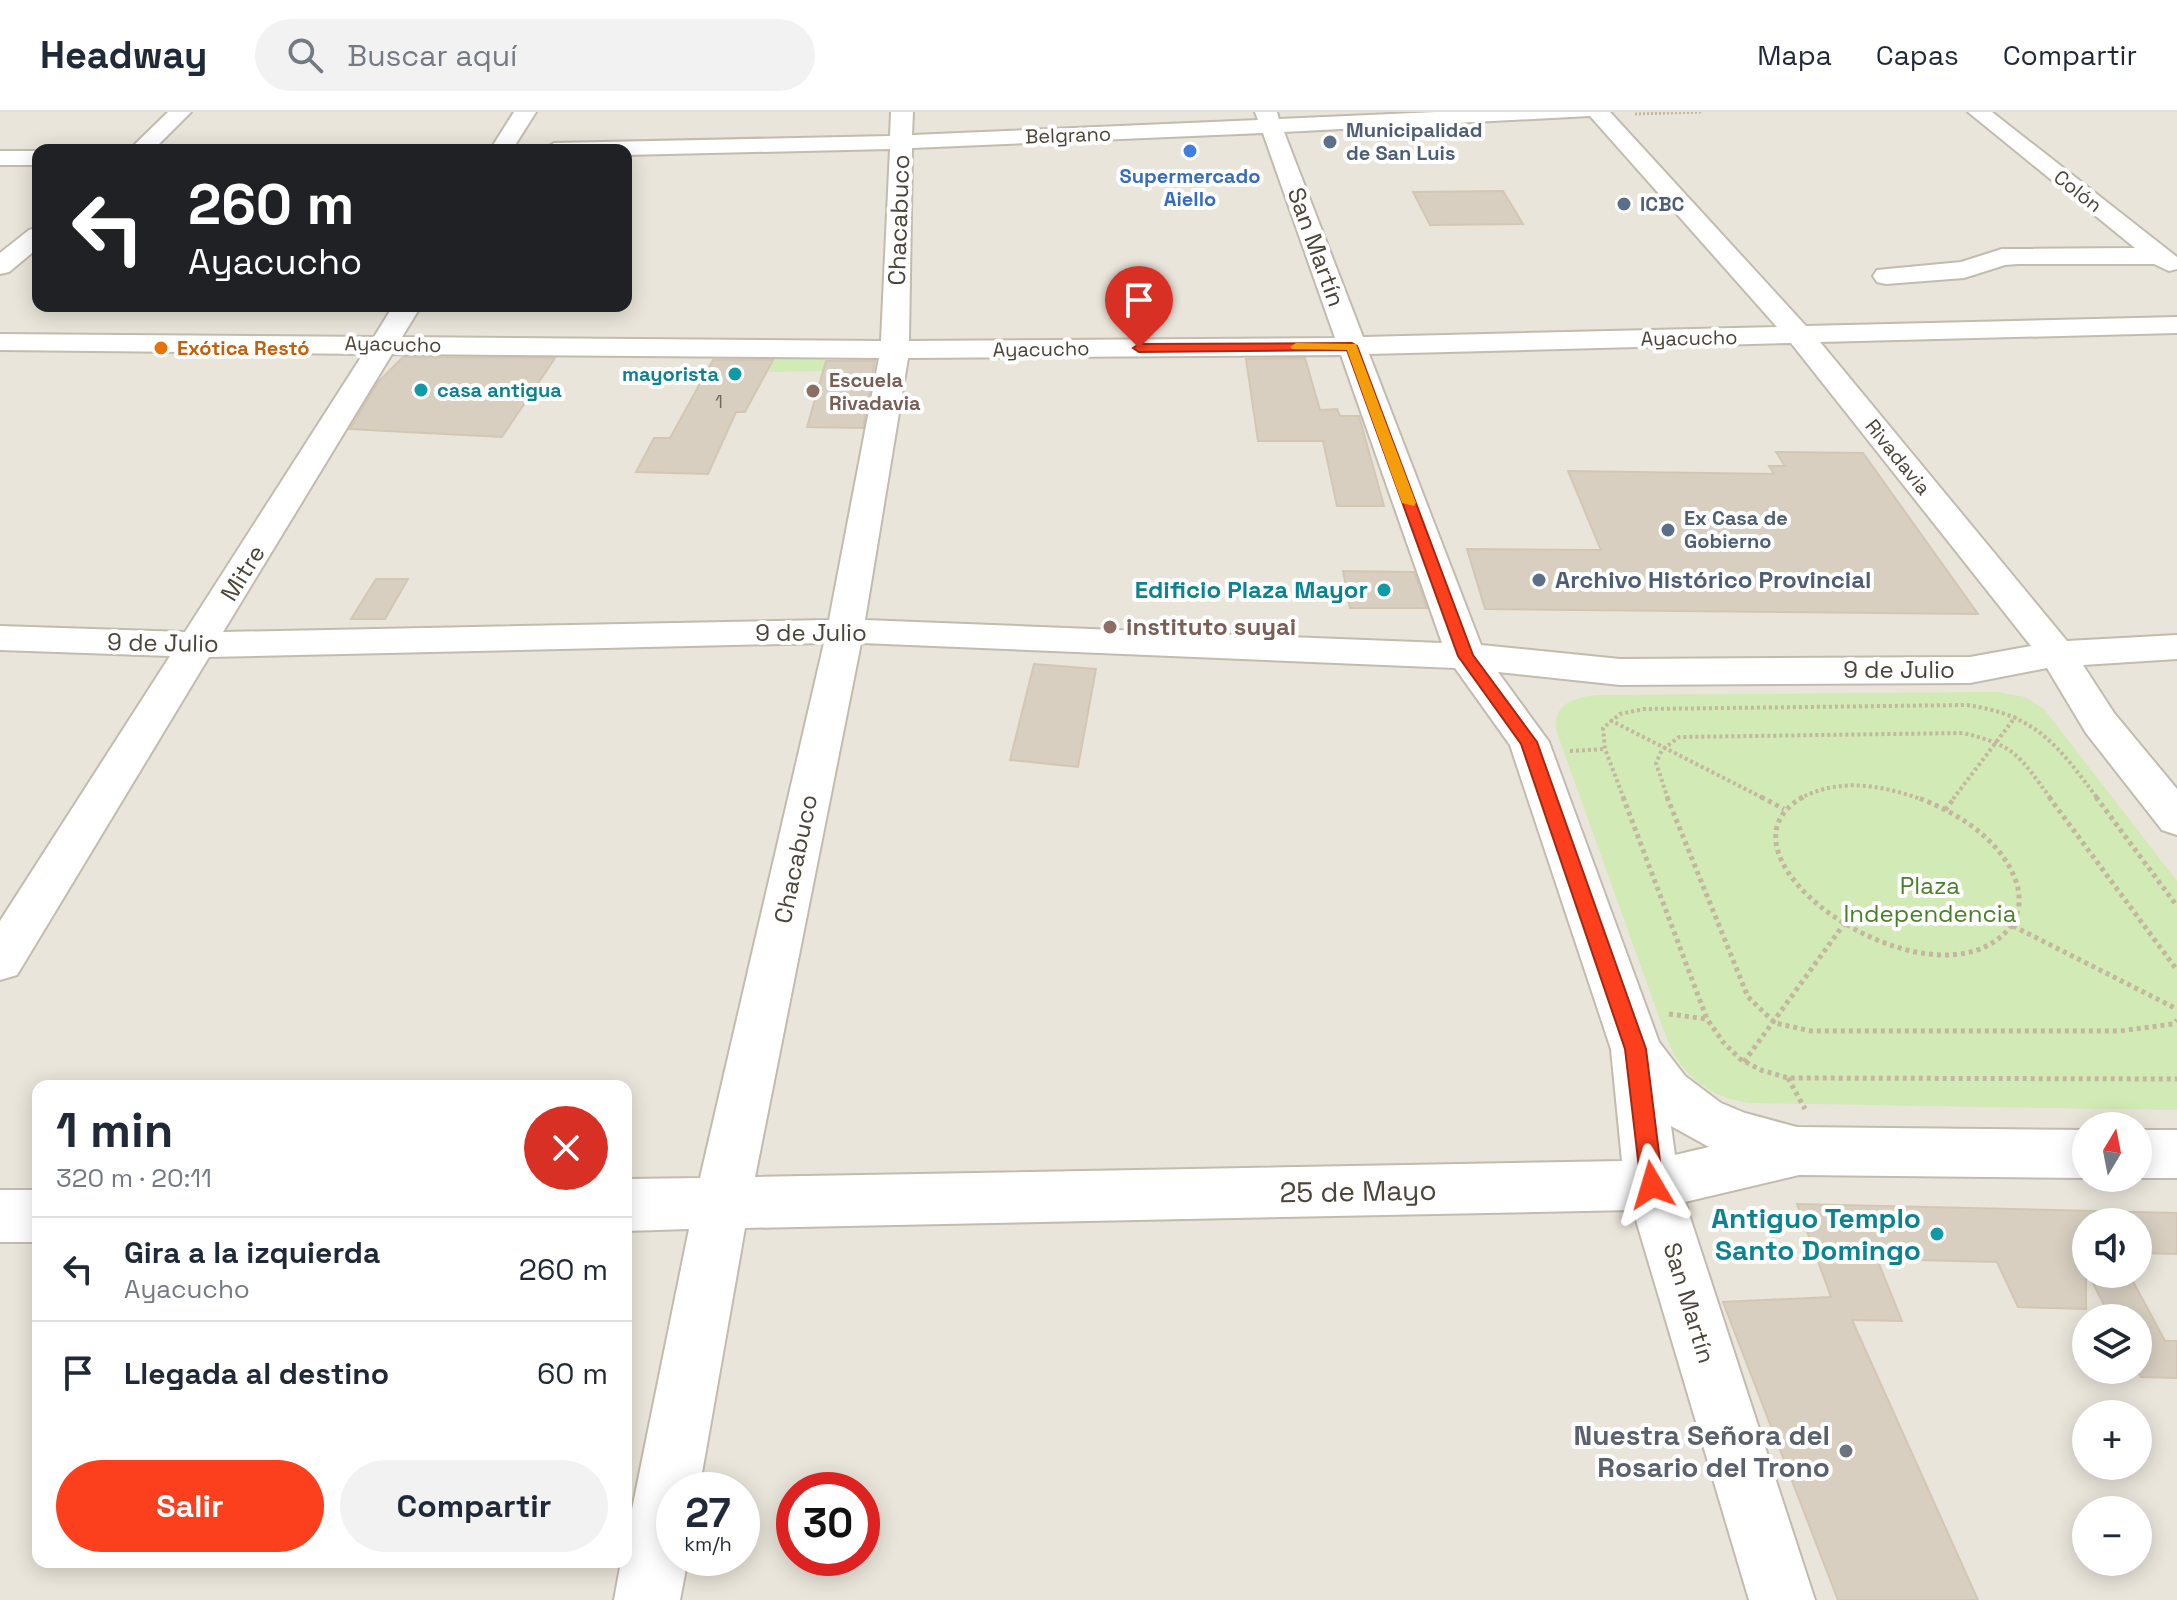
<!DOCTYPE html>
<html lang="es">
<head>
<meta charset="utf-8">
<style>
  body { margin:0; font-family:"Space Grotesk",sans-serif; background:#f2f2f3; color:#1f2937; height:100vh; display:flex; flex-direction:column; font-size:30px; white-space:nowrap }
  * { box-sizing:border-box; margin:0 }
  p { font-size:26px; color:#747a83 }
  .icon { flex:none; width:44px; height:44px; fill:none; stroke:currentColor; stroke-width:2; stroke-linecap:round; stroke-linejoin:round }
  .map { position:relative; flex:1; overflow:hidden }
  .side { position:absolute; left:32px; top:968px; width:600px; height:488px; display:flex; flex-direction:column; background:#fff; border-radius:16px; box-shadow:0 4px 20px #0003 }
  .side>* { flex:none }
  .guide { position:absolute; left:32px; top:32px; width:600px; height:168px; border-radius:16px; box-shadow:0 4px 20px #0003; background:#202124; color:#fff; overflow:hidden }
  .needle { width:52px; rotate:10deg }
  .controls { position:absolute; left:2072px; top:1000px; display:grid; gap:16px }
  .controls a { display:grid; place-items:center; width:80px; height:80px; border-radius:50%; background:#fff; box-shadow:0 4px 20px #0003; font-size:40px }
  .speed { position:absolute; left:656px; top:1360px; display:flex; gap:16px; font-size:40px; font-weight:700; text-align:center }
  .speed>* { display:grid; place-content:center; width:104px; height:104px; border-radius:50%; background:#fff; box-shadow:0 4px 20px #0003; line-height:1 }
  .speed small { font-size:20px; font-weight:400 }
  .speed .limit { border:12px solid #d22; background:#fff; color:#111 }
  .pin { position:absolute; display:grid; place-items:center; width:68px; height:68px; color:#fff; margin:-82px -34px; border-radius:50% 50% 50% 0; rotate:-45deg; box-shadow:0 0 8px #0007 }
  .pin .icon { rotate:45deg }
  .me { position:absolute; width:88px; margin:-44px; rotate:353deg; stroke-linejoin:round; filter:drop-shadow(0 0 6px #0008) }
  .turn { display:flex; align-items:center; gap:28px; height:168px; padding:0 24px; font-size:36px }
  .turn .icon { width:104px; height:104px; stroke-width:2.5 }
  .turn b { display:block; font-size:56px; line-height:68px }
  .round { display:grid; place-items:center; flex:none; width:84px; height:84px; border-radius:42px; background:#f2f2f3 }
  .head { display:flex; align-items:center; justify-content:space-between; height:136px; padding:0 24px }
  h1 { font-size:48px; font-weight:600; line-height:60px }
  .action { display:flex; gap:16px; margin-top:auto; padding:16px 24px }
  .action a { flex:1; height:92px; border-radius:48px; background:#fc3f1d; color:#fff; font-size:32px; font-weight:600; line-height:92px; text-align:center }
  .action a+a { background:#f2f2f3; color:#1f2937 }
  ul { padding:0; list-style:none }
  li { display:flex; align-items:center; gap:24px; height:104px; padding:0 24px; border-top:2px solid #e0e1e3 }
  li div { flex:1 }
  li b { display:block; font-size:30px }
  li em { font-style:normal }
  header { display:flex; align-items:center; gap:48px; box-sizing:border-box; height:112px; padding:0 40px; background:#fff; border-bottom:2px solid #e0e1e3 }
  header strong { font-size:38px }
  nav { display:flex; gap:44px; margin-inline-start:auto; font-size:28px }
  .search { width:560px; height:72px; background:#f2f2f3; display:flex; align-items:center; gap:20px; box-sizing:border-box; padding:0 28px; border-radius:44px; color:#747a83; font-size:30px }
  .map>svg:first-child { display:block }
</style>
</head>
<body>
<header>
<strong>Headway</strong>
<div class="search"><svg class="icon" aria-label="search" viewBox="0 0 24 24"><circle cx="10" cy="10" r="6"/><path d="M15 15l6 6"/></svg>Buscar aquí</div>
<nav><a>Mapa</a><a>Capas</a><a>Compartir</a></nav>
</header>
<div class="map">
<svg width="2177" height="1488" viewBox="0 0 2177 1488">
  <rect width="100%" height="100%" fill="#f6f3ec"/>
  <!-- residential -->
  <path fill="#eae5da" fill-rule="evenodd" d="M0,0H2177V1488H0ZM38,38H626V194H38ZM38,974H626V1450H38ZM2086,1014H2138V1066H2086ZM2086,1110H2138V1162H2086ZM2086,1206H2138V1258H2086ZM2086,1302H2138V1354H2086ZM674,1378H742V1446H674ZM794,1378H862V1446H794ZM2086,1398H2138V1450H2086Z"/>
  <!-- green -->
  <g fill="#d2eab5">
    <path d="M776,242L827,244L823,259L768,260Z"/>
    <path d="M1997,580L2025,585L2044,597L2177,769V998L1749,991C1711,986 1681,964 1667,927L1557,621C1550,591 1577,584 1601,583Z"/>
  </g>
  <!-- building -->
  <g fill="#d8cfc1" stroke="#d3c7b4" stroke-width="2">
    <path d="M1503,79L1523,112L1430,113L1413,80Z"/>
    <path d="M403,245L555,246L502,325L350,317L378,270Z"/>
    <path d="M1305,246L1320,298L1337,297L1340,304H1359L1384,394H1337L1323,329H1258L1246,247Z"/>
    <path d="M713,248H773L745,300H736L708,362L636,360L654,326H670Z"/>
    <path d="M826,249H875L863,316L807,315Z"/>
    <path d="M1776,340L1863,341L1978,502L1485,497L1467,437L1601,438L1568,359L1774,362L1769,354H1785Z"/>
    <path d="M1343,459L1414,460L1427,496H1350Z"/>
    <path d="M376,467H408L385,507H351Z"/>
    <path d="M1034,552L1096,557L1078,655L1010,648Z"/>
    <path d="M1797,1092L2177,1101V1142L2138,1141V1110H2086V1197L2018,1195L1997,1150L1877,1147L1902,1209L1852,1208L1978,1488H1838L1723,1190L1831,1185Z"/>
    <path d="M2088,1162H2129L2165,1229H2177V1266L2141,1265L2137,1258L2138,1206H2111Z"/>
  </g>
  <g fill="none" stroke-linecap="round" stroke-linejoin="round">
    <defs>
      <g id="minor">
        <path d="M168,0H191L153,38H129Z"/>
        <path d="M514,0H536L512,38H490Z"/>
        <path d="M891,0H913L912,23L1258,8L1255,0H1277L1279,7L1436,0H1610L1806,214L2177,205V221L1820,230L2067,529L2177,523V547L2083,553L2114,601L2177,677V723L2162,718L2086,621L2047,556L1970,571L1620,573L1498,560L1549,630L1659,930L1685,964L1721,991L1745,1001L1797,1015L2086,1018V1066L1799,1063L1685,1090L1815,1488H1749L1633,1098L745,1116L699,1378H674V1446H688L680,1488H614L621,1450H626V1427L689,1117L626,1119V1067L700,1066L824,531L209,545L17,863L0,868V809L170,544L0,538V514L185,520L363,242L0,238V222L374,225L393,194H421L402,225L881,229L890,37L626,43V38H543L554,31L890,24ZM1590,4L1777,215L1363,225L1284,20ZM1263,21L1335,226L909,229L912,36ZM1791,231L2031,534L1970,545L1620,547L1481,533L1369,242ZM392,242L879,246L829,508L223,520ZM1341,243L1442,531L865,508L908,246ZM861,531L1455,556L1510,633L1611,937L1622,1049L755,1065ZM1671,1014L1709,1035L1675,1043Z"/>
        <path d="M1968,0H1992L2177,145V157L2169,159L2154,152H2018L2005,153L1964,166L1886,172L1877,170L1873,164L1877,158L1961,150L2002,137L2135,136Z"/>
        <rect x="0" y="39" width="38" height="14"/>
        <path d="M38,115V136L9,160L0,162V141L29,118Z"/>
        <rect x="2138" y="1018" width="39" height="48"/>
        <rect x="0" y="1078" width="38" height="52"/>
      </g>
    </defs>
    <!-- minor casing -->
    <use href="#minor" stroke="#c2bbae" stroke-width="4"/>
    <!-- path-far2 -->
    <g stroke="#c4b79f" stroke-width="3" stroke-dasharray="2 2" stroke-linecap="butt">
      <path d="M1635,2L1702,0"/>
      <path d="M180,37L474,34"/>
    </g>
    <!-- path-far1 -->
    <g stroke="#c4b79f" stroke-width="4" stroke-dasharray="3 3" stroke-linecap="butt">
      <path d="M1610,608L1765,687"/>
      <path d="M1570,639L1605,637"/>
      <path d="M1624,687L1605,637L1603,616L1620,602L1644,597L1967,593C2037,603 2058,634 2098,687"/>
      <path d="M1668,687L1656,651L1662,638L1679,625L1963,621C2017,634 2019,644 2051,687"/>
      <path d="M1799,687C1840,665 1880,673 1921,687"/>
      <path d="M1953,687L2016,604"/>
    </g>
    <!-- path -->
    <g stroke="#c4b79f" stroke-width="5" stroke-dasharray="4 4" stroke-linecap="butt">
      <path d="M1623,685L1707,907L1723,930L1740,947L1761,958L1788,966L2177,967"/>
      <path d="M1667,685L1748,885L1775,911L1811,919H2120L2173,912L2177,908"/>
      <path d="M1761,685L1784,697"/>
      <path d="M1803,685C1697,744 1928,903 2007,819C2022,802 2022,781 2013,762C1996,724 1954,699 1916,685"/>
      <path d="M2049,685L2177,858"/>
      <path d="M2096,685L2177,794"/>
      <path d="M1945,698L1955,685"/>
      <path d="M2013,814L2177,897"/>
      <path d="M1669,902L1707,907"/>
      <path d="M1744,950L1844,812"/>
      <path d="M1788,966L1805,997"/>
    </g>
    <!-- minor -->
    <use href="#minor" fill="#fff" fill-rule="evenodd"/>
  </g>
  <!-- route -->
  <path fill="#fc3f1d" stroke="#a42913" stroke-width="2" d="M1352,231L1357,234L1473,543L1537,630L1646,937L1663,1073L1660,1081L1652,1084L1644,1081L1641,1073L1625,937L1521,632L1458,544L1347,238L1139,240L1133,236L1139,232Z"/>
  <!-- slow -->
  <path fill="#f59e0b" d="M1296,231L1356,232L1416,391L1414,394L1402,391L1347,238L1292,237L1290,235Z"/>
  <!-- markers -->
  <g fill="#5c6f8a" stroke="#fff" stroke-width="3">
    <circle cx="1330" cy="30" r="8"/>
    <circle cx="1624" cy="92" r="8"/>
    <circle cx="1668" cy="418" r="8"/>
    <circle cx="1539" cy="468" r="8"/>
  </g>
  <circle fill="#3f7fe0" stroke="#fff" stroke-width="3" cx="1190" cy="39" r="8"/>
  <circle fill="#e8710a" stroke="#fff" stroke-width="3" cx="161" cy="236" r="8"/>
  <g fill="#0f9aa8" stroke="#fff" stroke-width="3">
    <circle cx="735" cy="262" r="8"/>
    <circle cx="421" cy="278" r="8"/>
    <circle cx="1384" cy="478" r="8"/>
    <circle cx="1937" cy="1122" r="8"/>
  </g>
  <g fill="#8d6e63" stroke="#fff" stroke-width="3">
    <circle cx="813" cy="279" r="8"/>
    <circle cx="1110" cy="515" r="8"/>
  </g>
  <circle fill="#6b7280" stroke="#fff" stroke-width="3" cx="1846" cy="1339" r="8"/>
  <g text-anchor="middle" stroke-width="8" stroke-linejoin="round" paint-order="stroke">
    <!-- far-number labels -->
    <g font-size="18" fill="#6e675b">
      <text x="719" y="296">1</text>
    </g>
    <!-- far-service labels -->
    <g font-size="20" font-weight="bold" fill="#4e5e75" stroke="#fff" text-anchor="start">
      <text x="1346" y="25">Municipalidad<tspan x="1346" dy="23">de San Luis</tspan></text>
      <text x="1640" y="99">ICBC</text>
      <text x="1684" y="413">Ex Casa de<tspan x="1684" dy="23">Gobierno</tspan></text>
    </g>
    <!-- far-street labels -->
    <g font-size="20" fill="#4b4439" stroke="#fff">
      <text transform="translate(1068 23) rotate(-2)" y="7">Belgrano</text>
      <text transform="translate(2078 79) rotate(38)" y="7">Colón</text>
      <text transform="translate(1689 226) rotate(-1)" y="7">Ayacucho</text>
      <text transform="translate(393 232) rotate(1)" y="7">Ayacucho</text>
      <text transform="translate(1041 237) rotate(-1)" y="7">Ayacucho</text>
      <text transform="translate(1898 345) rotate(51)" y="7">Rivadavia</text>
    </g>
    <!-- far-shop labels -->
    <g font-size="20" font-weight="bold" fill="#366cbe" stroke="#fff">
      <text x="1190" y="71">Supermercado<tspan x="1190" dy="23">Aiello</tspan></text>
    </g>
    <!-- far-food labels -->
    <g font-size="20" font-weight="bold" fill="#c56008" stroke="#fff" text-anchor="start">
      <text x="177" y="243">Exótica Restó</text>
    </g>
    <!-- far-culture labels -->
    <g font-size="20" font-weight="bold" fill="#0d838f" stroke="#fff" text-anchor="end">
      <text x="719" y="269">mayorista</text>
      <text x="437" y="285" text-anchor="start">casa antigua</text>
    </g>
    <!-- far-education labels -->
    <g font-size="20" font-weight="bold" fill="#785e54" stroke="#fff" text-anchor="start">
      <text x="829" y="275">Escuela<tspan x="829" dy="23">Rivadavia</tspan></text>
    </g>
    <!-- street labels -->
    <g font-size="24" fill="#4b4439" stroke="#fff">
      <text transform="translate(899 108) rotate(-88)" y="8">Chacabuco</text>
      <text transform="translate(1316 135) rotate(70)" y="8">San Martín</text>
      <text transform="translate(243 461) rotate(-58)" y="8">Mitre</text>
      <text x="811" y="529">9 de Julio</text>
      <text transform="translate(163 531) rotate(1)" y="8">9 de Julio</text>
      <text x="1899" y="566">9 de Julio</text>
      <text transform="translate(796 747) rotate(-78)" y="8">Chacabuco</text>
      <text transform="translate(1689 1191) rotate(73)" y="8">San Martín</text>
    </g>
    <!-- service labels -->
    <g font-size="24" font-weight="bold" fill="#4e5e75" stroke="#fff" text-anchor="start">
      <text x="1555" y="476">Archivo Histórico Provincial</text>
    </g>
    <!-- culture labels -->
    <g font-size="24" font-weight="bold" fill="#0d838f" stroke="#fff" text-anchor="end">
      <text x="1368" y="486">Edificio Plaza Mayor</text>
    </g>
    <!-- education labels -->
    <g font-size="24" font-weight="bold" fill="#785e54" stroke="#fff" text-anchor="start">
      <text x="1126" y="523">instituto suyai</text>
    </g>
    <!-- park labels -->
    <g font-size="24" fill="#4a7f2a" stroke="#fff">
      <text x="1930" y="782">Plaza<tspan x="1930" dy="28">Independencia</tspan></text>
    </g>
    <!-- near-street labels -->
    <g font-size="28" fill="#4b4439" stroke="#fff">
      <text transform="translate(1358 1079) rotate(-1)" y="10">25 de Mayo</text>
    </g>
    <!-- near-culture labels -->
    <g font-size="28" font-weight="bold" fill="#0d838f" stroke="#fff" text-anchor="end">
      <text x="1921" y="1116">Antiguo Templo<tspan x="1921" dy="32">Santo Domingo</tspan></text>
    </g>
    <!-- near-worship labels -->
    <g font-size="28" font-weight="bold" fill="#5b616d" stroke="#fff" text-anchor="end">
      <text x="1830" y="1333">Nuestra Señora del<tspan x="1830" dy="32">Rosario del Trono</tspan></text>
    </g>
  </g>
</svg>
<div class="controls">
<a><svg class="needle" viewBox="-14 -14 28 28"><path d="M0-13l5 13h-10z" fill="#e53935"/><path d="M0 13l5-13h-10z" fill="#747a83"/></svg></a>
<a><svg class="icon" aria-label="sound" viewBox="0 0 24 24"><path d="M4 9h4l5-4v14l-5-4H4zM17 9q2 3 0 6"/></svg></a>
<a><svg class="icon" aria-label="layers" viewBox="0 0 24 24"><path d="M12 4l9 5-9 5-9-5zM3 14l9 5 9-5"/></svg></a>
<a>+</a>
<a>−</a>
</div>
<div class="speed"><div>27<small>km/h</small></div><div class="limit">30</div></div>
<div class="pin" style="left:1139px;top:236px;background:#d93025"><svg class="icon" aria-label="arrive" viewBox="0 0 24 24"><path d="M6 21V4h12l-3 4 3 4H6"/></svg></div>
<svg class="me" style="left:1652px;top:1073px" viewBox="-20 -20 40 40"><path d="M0-17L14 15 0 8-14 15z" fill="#fc3f1d" stroke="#fff" stroke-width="4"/></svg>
<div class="guide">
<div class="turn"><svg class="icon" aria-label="left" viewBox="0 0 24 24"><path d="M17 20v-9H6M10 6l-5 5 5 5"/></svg><div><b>260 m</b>Ayacucho</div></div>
</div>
<section class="side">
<div class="head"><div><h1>1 min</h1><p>320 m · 20:11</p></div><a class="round" style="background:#d93025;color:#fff"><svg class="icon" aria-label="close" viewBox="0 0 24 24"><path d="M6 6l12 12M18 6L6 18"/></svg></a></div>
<ul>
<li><svg class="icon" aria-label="left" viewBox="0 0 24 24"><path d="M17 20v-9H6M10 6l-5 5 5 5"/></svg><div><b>Gira a la izquierda</b><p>Ayacucho</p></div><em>260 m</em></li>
<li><svg class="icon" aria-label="arrive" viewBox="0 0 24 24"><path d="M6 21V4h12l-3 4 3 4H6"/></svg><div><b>Llegada al destino</b></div><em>60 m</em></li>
</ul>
<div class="action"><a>Salir</a><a>Compartir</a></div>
</section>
</div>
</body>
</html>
